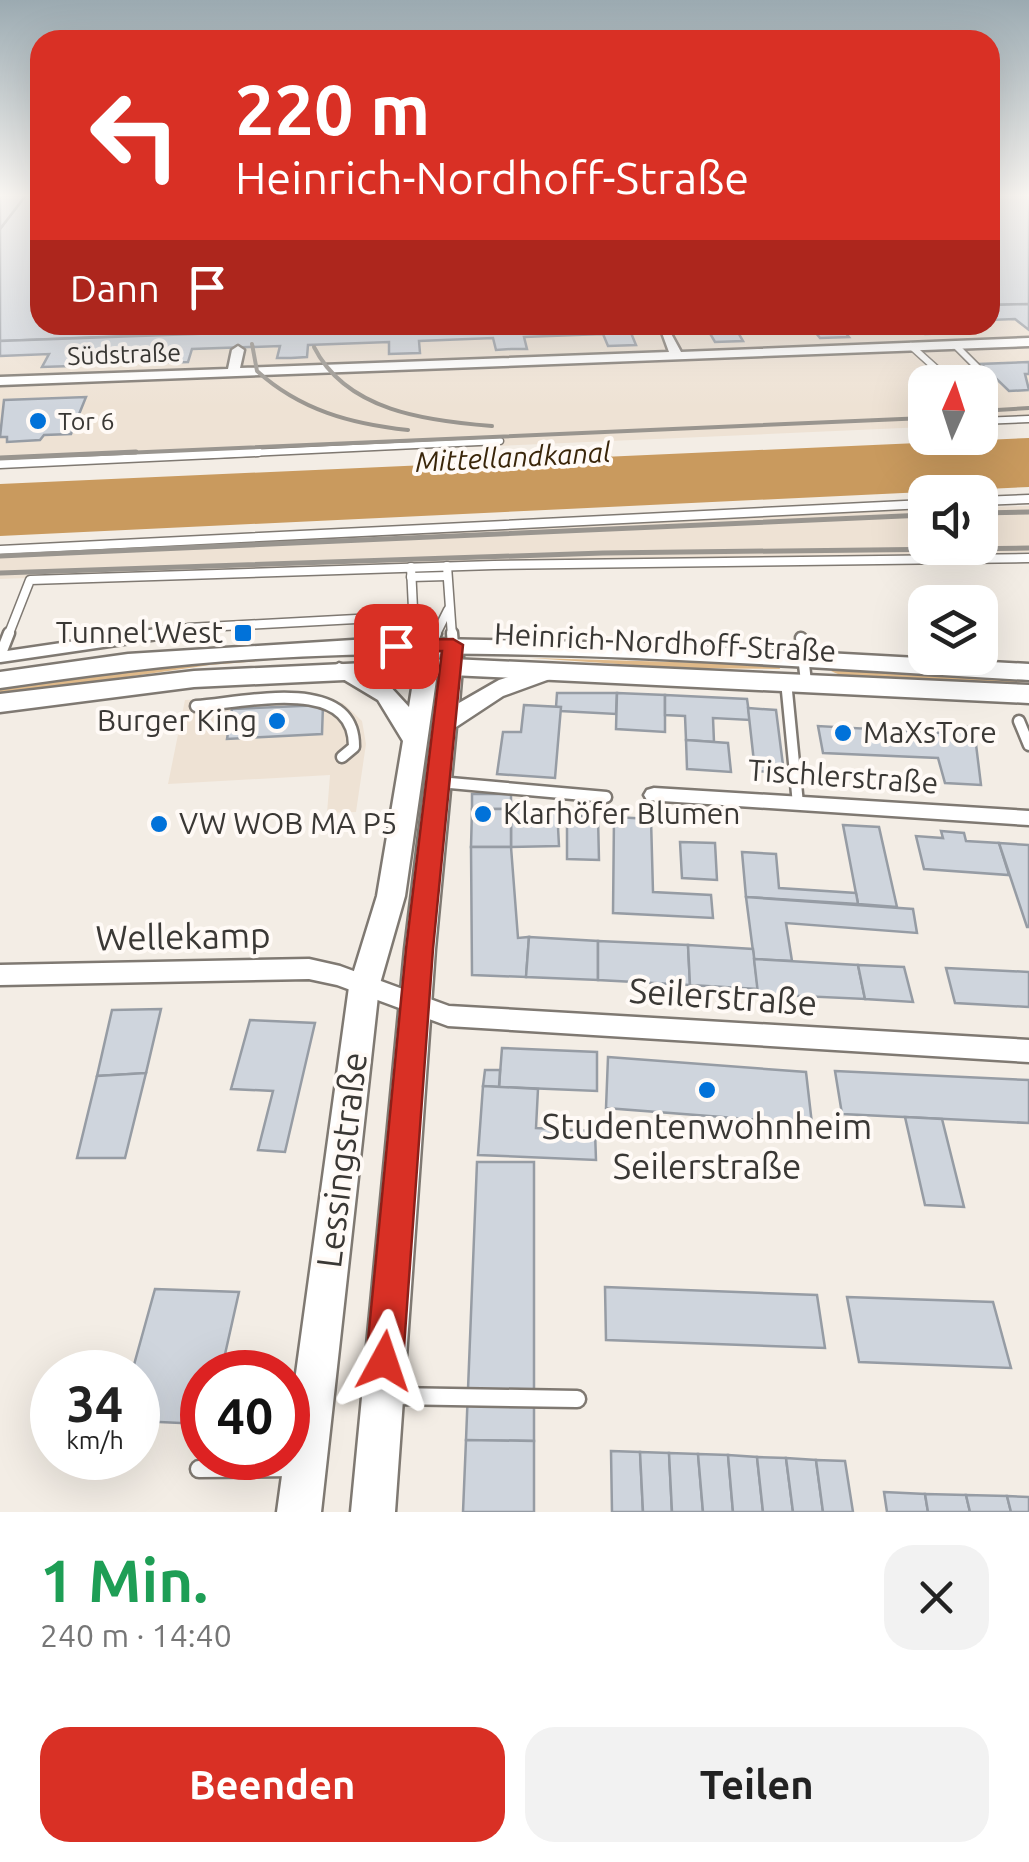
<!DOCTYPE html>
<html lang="de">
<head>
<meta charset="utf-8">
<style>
  body { margin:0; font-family:Ubuntu,sans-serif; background:#f2f2f2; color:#222; height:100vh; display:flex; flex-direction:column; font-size:38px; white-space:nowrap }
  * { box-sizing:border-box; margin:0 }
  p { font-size:32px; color:#767676 }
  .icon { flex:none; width:55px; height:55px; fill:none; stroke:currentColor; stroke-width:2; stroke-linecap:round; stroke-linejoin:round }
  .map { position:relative; height:1512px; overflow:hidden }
  .side { display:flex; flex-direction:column; background:#fff; flex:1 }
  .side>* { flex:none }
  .guide { position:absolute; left:30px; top:30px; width:970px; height:305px; border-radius:30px; box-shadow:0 10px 40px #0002; background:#d93025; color:#fff; overflow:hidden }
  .needle { width:65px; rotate:3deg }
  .controls { position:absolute; left:908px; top:365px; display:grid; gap:20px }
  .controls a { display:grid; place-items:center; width:90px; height:90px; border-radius:20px; background:#fff; box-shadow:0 10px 40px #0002; font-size:50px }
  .speed { position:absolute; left:30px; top:1350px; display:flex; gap:20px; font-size:50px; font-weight:700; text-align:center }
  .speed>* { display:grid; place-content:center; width:130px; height:130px; border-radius:50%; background:#fff; box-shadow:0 10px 40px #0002; line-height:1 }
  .speed small { font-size:25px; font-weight:400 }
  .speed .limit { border:15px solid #d22; background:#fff; color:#111 }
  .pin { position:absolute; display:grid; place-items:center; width:85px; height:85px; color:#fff; margin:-42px; border-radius:20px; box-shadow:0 5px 15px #0006 }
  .me { position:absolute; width:110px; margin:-55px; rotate:5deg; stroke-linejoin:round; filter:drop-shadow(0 0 8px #0008) }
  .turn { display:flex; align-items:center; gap:35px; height:210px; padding:0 40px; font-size:45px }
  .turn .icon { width:130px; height:130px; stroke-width:2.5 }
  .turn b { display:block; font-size:70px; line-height:85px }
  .then { display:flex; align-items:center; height:95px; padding:0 40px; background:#0003; gap:20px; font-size:38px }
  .round { display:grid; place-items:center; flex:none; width:105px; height:105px; border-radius:30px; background:#f2f2f2 }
  .headline { display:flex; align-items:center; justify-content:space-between; height:170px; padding:0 40px }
  h1 { font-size:60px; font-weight:700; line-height:75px; color:#1e9e55 }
  .action { display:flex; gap:20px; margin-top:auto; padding:20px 40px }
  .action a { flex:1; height:115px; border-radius:30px; background:#d93025; color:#fff; font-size:40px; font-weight:700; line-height:115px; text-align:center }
  .action a+a { background:#f2f2f2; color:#222 }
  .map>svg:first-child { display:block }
</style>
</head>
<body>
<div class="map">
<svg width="1029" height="1512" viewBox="0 0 1029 1512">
  <rect width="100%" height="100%" fill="#f3ede5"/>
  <!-- built -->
  <g fill="#eee2d4">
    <path d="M0,195H40V325H990V195H1029V423L980,425V382H925V427L0,468Z"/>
    <path d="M1029,506V552L420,563L0,579V552L925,509V548H980V507Z"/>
    <path d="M294,694L343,703L362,721L366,744L356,812L327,813L330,775L168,784L185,700Z"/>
  </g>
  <!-- green -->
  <g fill="#dfb989">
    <path d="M342,654L210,665L0,695V687L209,662Z"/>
    <path d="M531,658L779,665L780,669L677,668Z"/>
    <path d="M848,669L1029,679V682C986,683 863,689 831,671Z"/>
  </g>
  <!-- water -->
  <path fill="#c99a5e" d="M1029,438V487L0,536V484Z"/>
  <!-- building -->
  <g fill="#cfd5dd" stroke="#969ca4" stroke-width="2.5">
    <path d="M26,195H40V325H208L205,333L0,341V229Z"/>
    <path d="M26,195L0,229V196Z"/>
    <path d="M990,195H1029V304L990,305Z"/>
    <path d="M1029,304V330L1015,319L990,320V305Z"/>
    <path d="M208,325H299L298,330L205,333Z"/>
    <path d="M299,325H439L298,330Z"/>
    <path d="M439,325H860L840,326L849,337L820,338L811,327L736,329L743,341L715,342L708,330L631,333L636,345L608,346L603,334L524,337L527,349H511L496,350L493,338L419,341L420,353L389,354V342L308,345L307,357L291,358H277L280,346L192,349L188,362L158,363L163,350L78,353L72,366L42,367L49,354L0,356V341Z"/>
    <path d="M916,325H943L951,333L925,334Z"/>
    <path d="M1029,362V374H1025L1029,390L1009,391L981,364Z"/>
    <path d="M86,397L71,434L44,435L40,440L7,442V437H0L4,400Z"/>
    <path d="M557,693H617L616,714L560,711L556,707Z"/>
    <path d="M617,693L665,695V732L616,729Z"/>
    <path d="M665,695L747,699L750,720L713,718L714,742L686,740L685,716L665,715Z"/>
    <path d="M323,705L322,734L227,739L232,709Z"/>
    <path d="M524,705L561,707L555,778L497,774L503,732H521Z"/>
    <path d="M748,708L776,710L784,773L755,771Z"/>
    <path d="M943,723L974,728L981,785L945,783L938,758L823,753L818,726L942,733Z"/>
    <path d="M686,740L728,743L731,772L687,769Z"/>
    <rect x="472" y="794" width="39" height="15"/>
    <path d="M557,808L559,846L511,847V809Z"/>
    <path d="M472,809H511V847H471Z"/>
    <path d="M567,815L598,817L599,860L567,859Z"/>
    <path d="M614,817L651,819L653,892L711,895L713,918L613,913Z"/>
    <path d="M843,825L879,827L897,907L858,904Z"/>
    <path d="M941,831L964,833L966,841L999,843L1009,875L924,869L916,836L943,838Z"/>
    <path d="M680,842L715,843L717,880L682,878Z"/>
    <path d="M999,843L1029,845V927H1027Z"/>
    <path d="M471,847H511L518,938L529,937L526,977L472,975Z"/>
    <path d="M742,852L776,854L779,888L856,893L858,904L746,897Z"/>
    <path d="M746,897L913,909L917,933L786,923L792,961L754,959Z"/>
    <path d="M529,937L598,941V980L526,977Z"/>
    <path d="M598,941L688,945L690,985L598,980Z"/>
    <path d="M688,945L753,949L758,989L690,985Z"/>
    <path d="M754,959L858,965L865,999L758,994Z"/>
    <path d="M858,965L904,967L913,1002L865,999Z"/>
    <path d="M946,968L1029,972V1007L955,1003Z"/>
    <path d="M161,1009L146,1073L97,1076L112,1010Z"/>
    <path d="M250,1020L315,1023L285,1152L258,1150L273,1091L231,1089Z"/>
    <path d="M502,1048L597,1052V1091L499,1087Z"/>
    <path d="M608,1057L806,1072L812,1124L606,1108Z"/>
    <path d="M485,1070H500L499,1087L483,1086Z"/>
    <path d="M835,1071L1029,1080V1123L842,1114Z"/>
    <path d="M146,1073L125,1158H77L97,1076Z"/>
    <path d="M483,1086L538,1089L536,1128L595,1131L596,1160L478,1155Z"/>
    <path d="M905,1117L942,1119L964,1207L925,1205Z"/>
    <path d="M477,1162H534V1441L466,1440Z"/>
    <path d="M605,1287L817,1295L825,1348L606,1340Z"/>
    <path d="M155,1289L239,1292L221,1372H202V1424L138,1421V1372H132Z"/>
    <path d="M847,1297L993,1302L1011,1368L859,1362Z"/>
    <path d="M466,1440L534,1441V1512H463Z"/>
    <path d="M611,1451L640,1452L643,1512H612Z"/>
    <path d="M640,1452L669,1453L672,1512H643Z"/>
    <path d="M669,1453L698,1454L703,1512H672Z"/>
    <path d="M698,1454L728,1455L733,1512H703Z"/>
    <path d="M728,1455L757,1457L763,1512H733Z"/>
    <path d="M757,1457L786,1458L793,1512H763Z"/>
    <path d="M786,1458L816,1460L823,1512H793Z"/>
    <path d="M816,1460L845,1461L853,1512H823Z"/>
    <path d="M884,1492L925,1494L928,1512H887Z"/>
    <path d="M925,1494L966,1495L970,1512H928Z"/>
    <path d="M966,1495L1007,1496L1011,1512H970Z"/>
    <path d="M1007,1496L1029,1497V1512H1011Z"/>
  </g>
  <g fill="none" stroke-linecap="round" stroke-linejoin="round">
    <defs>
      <g id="service-far3">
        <path d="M955,345L977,367"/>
        <path d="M911,346L951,382"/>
        <path d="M980,385L990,380L986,376"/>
        <path d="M980,421L1029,419"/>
        <path d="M919,423H925"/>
        <path d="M204,455L500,441"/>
      </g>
      <g id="service-far2">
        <path d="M0,464L258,452"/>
        <path d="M980,501L1029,499"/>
        <path d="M0,550L925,504"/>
        <path d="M447,566L452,636"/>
        <path d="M411,577L447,576"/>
        <path d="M8,636L30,580L494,565L1029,558"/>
        <path d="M153,636L188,628L393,617L413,609L411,567"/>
        <path d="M435,636L448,610"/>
      </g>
      <g id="service-far1">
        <path d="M452,633L453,645"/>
        <path d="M801,638L806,682"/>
        <path d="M430,645L436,633"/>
        <path d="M0,656L9,633"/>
        <path d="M0,657L164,633"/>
        <path d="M786,681L798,804"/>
        <path d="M196,706C243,703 355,674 354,747L342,757"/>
        <path d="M1019,721L1029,745"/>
        <path d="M439,782L606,797"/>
      </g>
      <g id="service">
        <path d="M393,1396L577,1399"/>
        <path d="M199,1469L293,1468"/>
      </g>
      <g id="minor">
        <path d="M661,330H669L681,352L1029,338V346L0,385V377L228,369L232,350L238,346L244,350L240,368L669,352Z"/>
        <path d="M654,788L1029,811V825L647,800L644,795L647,790Z"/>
        <path d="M309,959L340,966L449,1006L1029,1040V1062L448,1026L337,985L309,979L0,985V965Z"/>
      </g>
      <g id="tertiary">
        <path d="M430,638L441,645L405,896L379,987L321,1512H277L349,987L377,896L403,741L378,700L328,670L339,663L386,682L409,707L419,645Z"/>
        <path d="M453,638L464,645L459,703L499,680L550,664L561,671L558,676L503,696L456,727L435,949L395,1512H351L405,949L442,645Z"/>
      </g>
      <g id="secondary">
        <path d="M385,638L643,643L1029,664V680C772,666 513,643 256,659C170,664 85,676 0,688V672L128,654Z"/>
        <path d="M451,659L1029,685V703L451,675L194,687L0,712V694L194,671Z"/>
      </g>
    </defs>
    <!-- service-far3 casing -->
    <use href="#service-far3" stroke="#7f7972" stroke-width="9"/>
    <!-- service-far2 casing -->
    <use href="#service-far2" stroke="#7f7972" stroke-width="11"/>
    <!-- service-far1 casing -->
    <use href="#service-far1" stroke="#7f7972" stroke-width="15"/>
    <!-- service casing -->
    <use href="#service" stroke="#7f7972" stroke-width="21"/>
    <!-- minor casing -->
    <use href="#minor" stroke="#7f7972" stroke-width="5"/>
    <!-- tertiary casing -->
    <use href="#tertiary" stroke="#7f7972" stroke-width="5"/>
    <!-- secondary casing -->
    <use href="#secondary" stroke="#7f7972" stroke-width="5"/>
    <!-- service-far3 -->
    <use href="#service-far3" stroke="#fff" stroke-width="6"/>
    <!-- service-far2 -->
    <use href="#service-far2" stroke="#fff" stroke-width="8"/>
    <!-- service-far1 -->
    <use href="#service-far1" stroke="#fff" stroke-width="10"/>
    <!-- service -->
    <use href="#service" stroke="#fff" stroke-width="16"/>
    <!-- minor -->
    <use href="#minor" fill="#fff" fill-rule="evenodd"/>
    <!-- tertiary -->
    <use href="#tertiary" fill="#fff" fill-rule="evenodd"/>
    <!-- secondary -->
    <use href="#secondary" fill="#fff" fill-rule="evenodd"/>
    <!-- rail-far1 -->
    <g stroke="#99958f" stroke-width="4">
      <path d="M252,344L257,371C300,410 351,424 408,430"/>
      <path d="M314,347C346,411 427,421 492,426"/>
      <path d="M980,411L1029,408"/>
      <path d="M78,455L925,418"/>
    </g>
    <!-- rail -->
    <g stroke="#99958f" stroke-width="5">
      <path d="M0,458L136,452"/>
      <path d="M980,513L1029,512"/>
      <path d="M0,556L925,515"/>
      <path d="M0,573L603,553L1029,548"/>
    </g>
  </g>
  <!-- sky -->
  <linearGradient id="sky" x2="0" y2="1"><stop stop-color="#9baab1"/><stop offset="0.48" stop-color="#faf7f3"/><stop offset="1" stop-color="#faf7f3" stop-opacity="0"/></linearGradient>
  <rect width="1029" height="407" fill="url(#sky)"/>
  <!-- route -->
  <path fill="#d93025" stroke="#8d1f18" stroke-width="2.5" d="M453,639L463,645L433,949L403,1361L397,1374L384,1379L372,1374L366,1361L406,949L442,651L396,652L386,646L396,640Z"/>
  <!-- markers -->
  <g fill="#0172d9" stroke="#fffaf6" stroke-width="4">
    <circle cx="38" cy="421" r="10"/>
    <rect x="233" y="623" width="20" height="20" rx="5"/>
    <circle cx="277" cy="721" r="10"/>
    <circle cx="843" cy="733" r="10"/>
    <circle cx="483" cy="814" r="10"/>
    <circle cx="159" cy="824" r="10"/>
    <circle cx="707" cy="1090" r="10"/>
  </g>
  <g text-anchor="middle" stroke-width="8" stroke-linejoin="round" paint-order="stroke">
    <!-- far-street labels -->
    <g font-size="25" fill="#3a3835" stroke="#fffaf6">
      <text transform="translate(124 354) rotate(-2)" y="9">Südstraße</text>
    </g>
    <!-- far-poi labels -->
    <g font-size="25" fill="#3a3835" stroke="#fffaf6" text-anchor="start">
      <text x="58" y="430">Tor 6</text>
    </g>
    <!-- far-water labels -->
    <g font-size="28" font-style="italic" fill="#3a260a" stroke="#fffaf6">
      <text transform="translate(513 457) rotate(-3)" y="10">Mittellandkanal</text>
    </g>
    <!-- poi labels -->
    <g font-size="30" fill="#3a3835" stroke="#fffaf6" text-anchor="start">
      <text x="223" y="643" text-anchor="end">Tunnel West</text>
      <text x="257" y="731" text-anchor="end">Burger King</text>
      <text x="863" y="743">MaXsTore</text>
      <text x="503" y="824">Klarhöfer Blumen</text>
      <text x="179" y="834">VW WOB MA P5</text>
    </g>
    <!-- street labels -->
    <g font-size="30" fill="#3a3835" stroke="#fffaf6">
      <text transform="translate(665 643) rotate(3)" y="10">Heinrich-Nordhoff-Straße</text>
      <text transform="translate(843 777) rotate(4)" y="10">Tischlerstraße</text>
    </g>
    <!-- near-street labels -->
    <g font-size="35" fill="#3a3835" stroke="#fffaf6">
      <text transform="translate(183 937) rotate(-1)" y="12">Wellekamp</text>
      <text transform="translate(723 997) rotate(4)" y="12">Seilerstraße</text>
      <text transform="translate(342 1160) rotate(-83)" y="12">Lessingstraße</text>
    </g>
    <!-- near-poi labels -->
    <g font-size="35" fill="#3a3835" stroke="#fffaf6">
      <text x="707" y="1139">Studentenwohnheim<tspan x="707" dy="40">Seilerstraße</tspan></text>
    </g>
  </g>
</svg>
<div class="controls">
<a><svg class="needle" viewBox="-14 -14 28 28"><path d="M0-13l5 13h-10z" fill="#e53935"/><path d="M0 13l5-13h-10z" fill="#767676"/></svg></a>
<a><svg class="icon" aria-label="sound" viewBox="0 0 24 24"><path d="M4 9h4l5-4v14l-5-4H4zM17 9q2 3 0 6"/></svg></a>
<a><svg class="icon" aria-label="layers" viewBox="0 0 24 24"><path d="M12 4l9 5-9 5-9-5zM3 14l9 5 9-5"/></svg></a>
</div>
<div class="speed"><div>34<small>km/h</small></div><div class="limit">40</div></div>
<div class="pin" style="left:396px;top:646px;background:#d93025"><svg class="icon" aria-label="arrive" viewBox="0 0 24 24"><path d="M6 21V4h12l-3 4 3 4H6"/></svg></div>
<svg class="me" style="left:384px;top:1361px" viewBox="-20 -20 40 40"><path d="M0-17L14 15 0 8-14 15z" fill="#d93025" stroke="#fff" stroke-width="4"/></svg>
<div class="guide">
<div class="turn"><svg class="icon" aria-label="left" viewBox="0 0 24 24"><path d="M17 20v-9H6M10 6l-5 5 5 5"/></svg><div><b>220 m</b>Heinrich-Nordhoff-Straße</div></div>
<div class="then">Dann<svg class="icon" aria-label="arrive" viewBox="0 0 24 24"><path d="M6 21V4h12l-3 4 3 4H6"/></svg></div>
</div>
</div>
<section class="side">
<div class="headline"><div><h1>1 Min.</h1><p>240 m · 14:40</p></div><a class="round"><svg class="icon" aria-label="close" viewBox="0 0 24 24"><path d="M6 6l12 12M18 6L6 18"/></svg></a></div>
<div class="action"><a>Beenden</a><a>Teilen</a></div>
</section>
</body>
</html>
